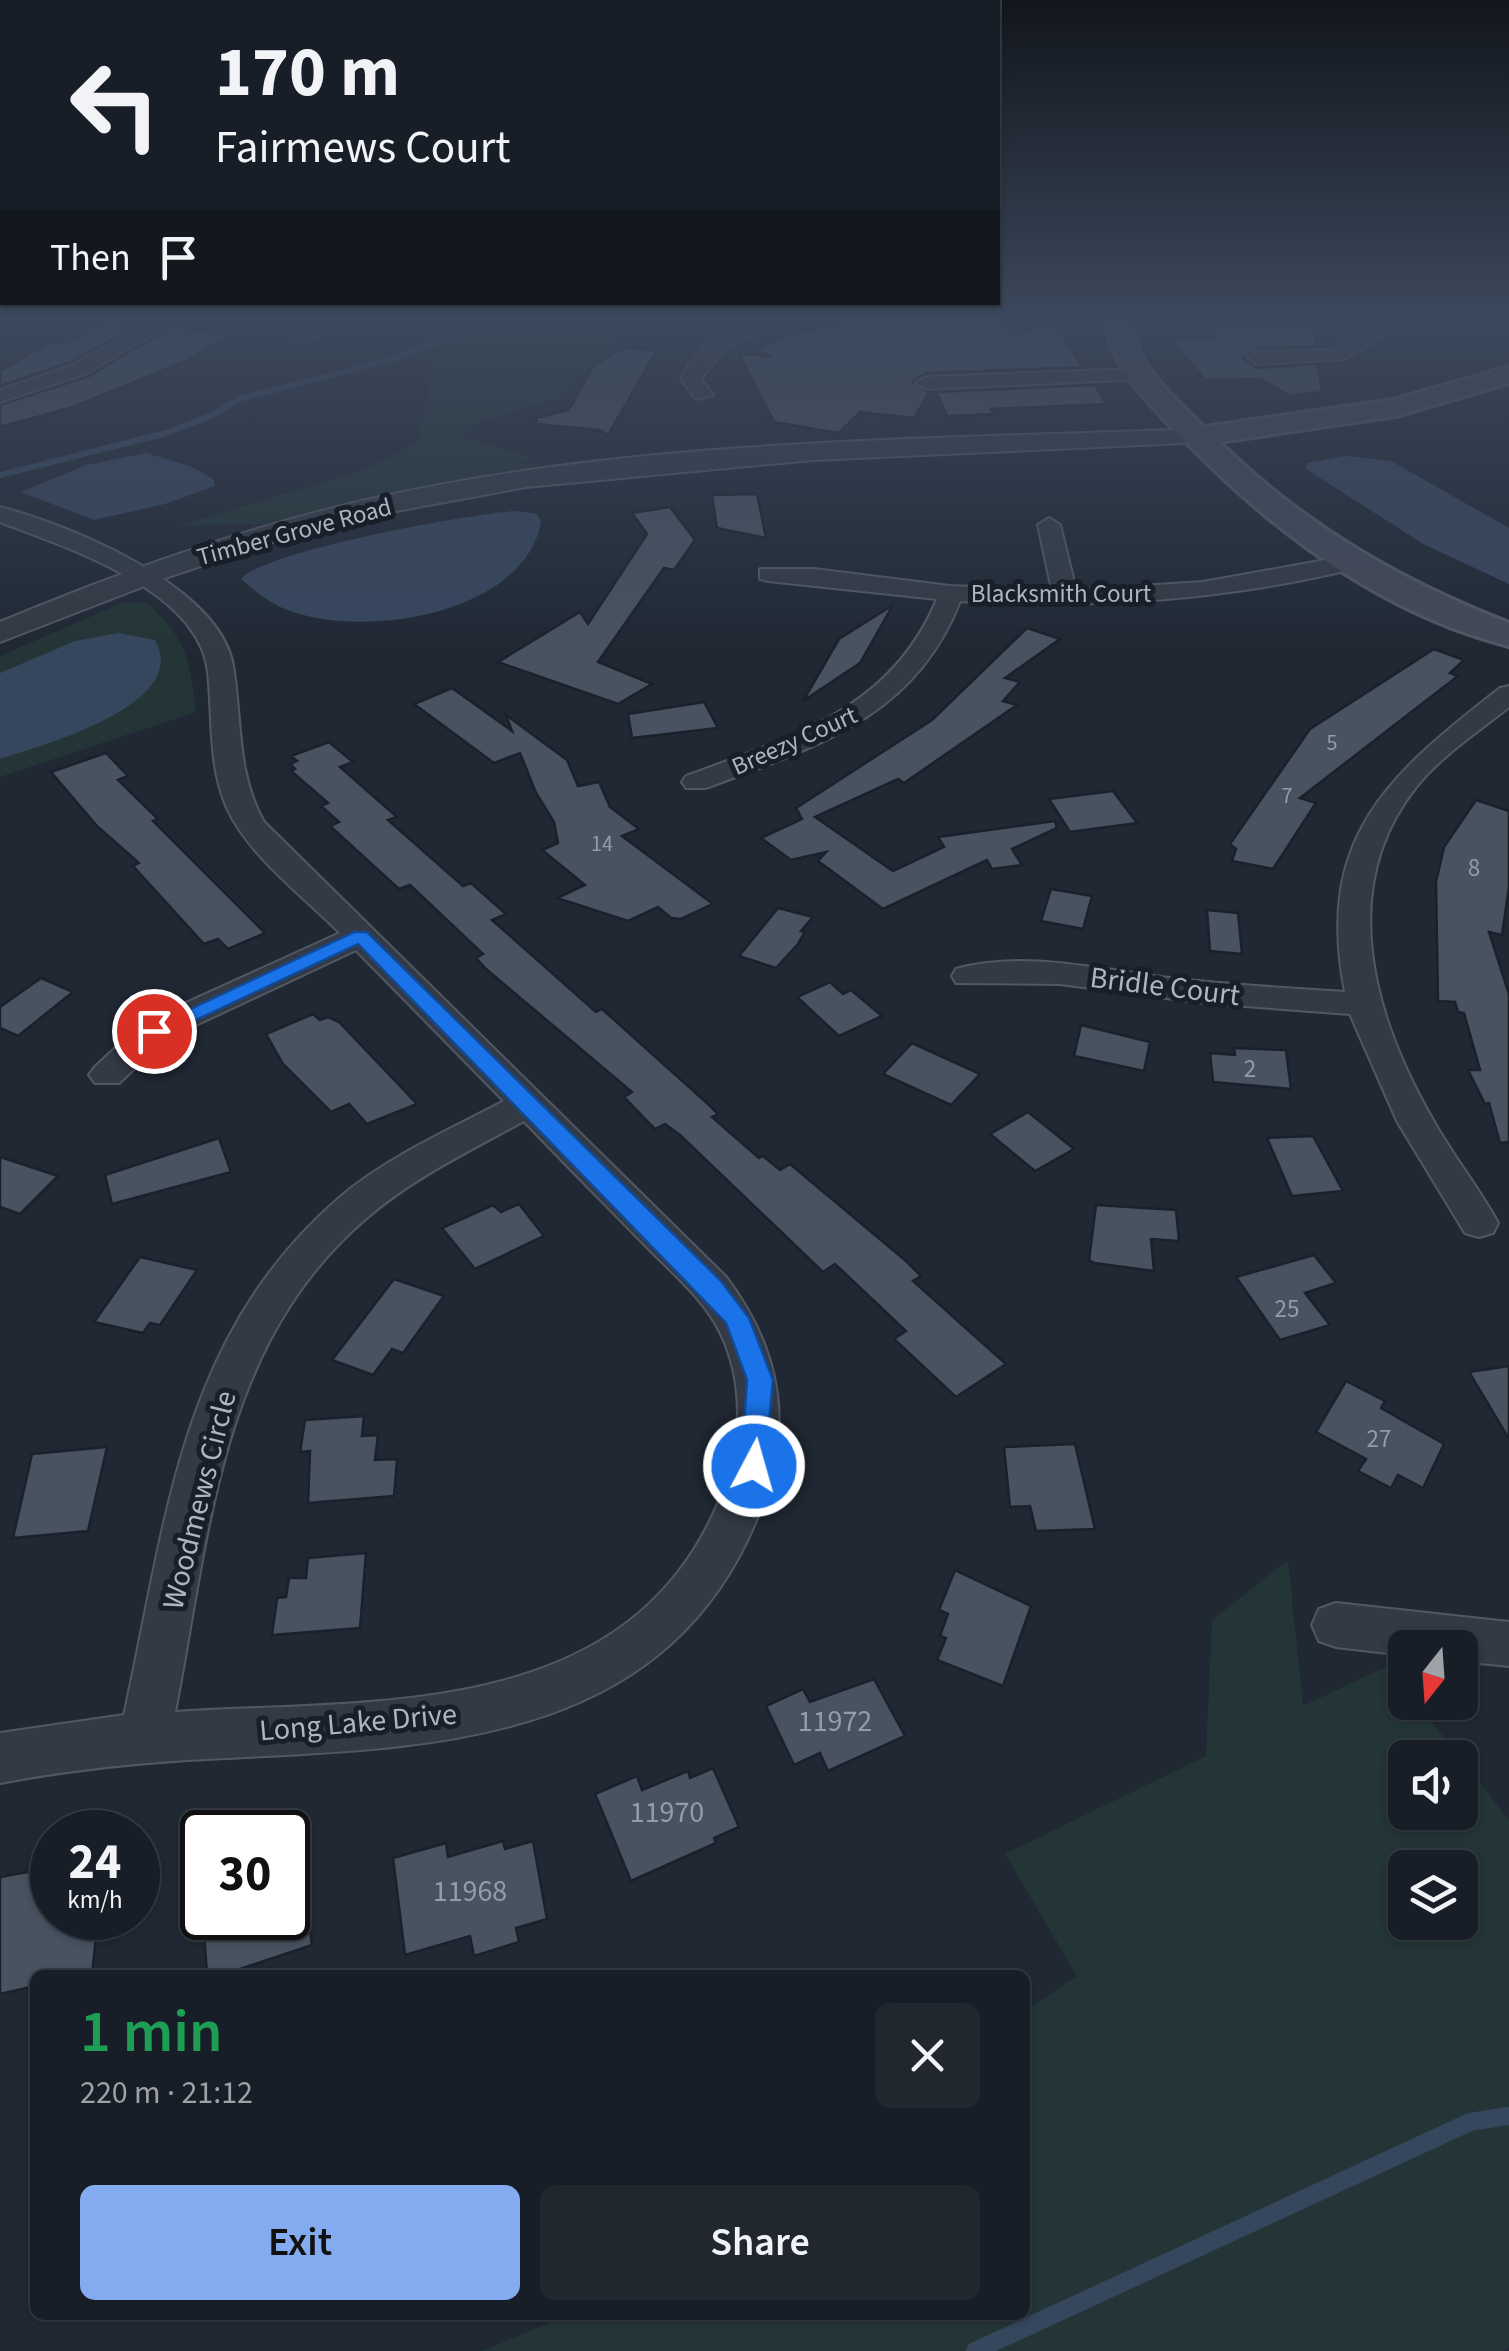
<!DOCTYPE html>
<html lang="en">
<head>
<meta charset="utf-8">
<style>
  body { margin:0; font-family:"Source Sans 3",sans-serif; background:#21272f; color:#f1f3f6; height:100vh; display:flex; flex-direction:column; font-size:38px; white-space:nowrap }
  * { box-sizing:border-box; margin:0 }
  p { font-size:32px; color:#9fa2a7 }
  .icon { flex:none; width:55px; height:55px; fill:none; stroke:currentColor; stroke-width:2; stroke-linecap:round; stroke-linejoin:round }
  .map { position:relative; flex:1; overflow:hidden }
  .sheet { position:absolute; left:30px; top:1970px; width:1000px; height:350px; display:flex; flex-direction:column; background:#181e27; border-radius:15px; box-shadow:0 2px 8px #0004,0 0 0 2px #363c44 }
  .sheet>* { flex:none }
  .hud { position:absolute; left:0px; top:0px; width:1000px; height:305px; box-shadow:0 2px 8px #0004,0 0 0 2px #363c44; background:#181e27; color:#f1f3f6; overflow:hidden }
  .needle { width:65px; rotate:197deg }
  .fabs { position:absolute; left:1388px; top:1630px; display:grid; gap:20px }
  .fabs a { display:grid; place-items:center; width:90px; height:90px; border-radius:15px; background:#181e27; box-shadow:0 2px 8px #0004,0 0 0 2px #363c44; font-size:50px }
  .speed { position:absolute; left:30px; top:1810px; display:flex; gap:20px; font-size:50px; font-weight:700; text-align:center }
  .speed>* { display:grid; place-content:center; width:130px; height:130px; border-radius:50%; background:#181e27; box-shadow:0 2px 8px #0004,0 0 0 2px #363c44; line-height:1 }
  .speed small { font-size:25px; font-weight:400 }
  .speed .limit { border:5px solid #111; border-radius:15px; background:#fff; color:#111 }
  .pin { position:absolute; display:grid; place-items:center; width:85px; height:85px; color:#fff; margin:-42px; border:5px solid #fff; border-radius:50%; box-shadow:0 2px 10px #0007 }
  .me { position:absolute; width:110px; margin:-55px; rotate:6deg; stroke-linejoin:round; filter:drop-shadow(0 0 8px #0008) }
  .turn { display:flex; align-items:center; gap:35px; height:210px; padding:0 50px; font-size:45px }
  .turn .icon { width:130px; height:130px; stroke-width:2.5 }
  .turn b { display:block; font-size:70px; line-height:85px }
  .then { display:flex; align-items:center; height:95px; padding:0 50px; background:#0003; gap:20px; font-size:38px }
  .round { display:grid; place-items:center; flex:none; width:105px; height:105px; border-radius:15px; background:#21272f }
  .summary { display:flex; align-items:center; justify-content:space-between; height:170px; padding:0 50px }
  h1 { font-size:60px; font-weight:600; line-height:75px; color:#1e9e55 }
  .action { display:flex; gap:20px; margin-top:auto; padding:20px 50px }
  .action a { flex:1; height:115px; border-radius:15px; background:#84abf0; color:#111; font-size:40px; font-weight:600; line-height:115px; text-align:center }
  .action a+a { background:#21272f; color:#f1f3f6 }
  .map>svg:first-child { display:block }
</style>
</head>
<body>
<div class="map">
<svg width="1509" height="2351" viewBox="0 0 1509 2351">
  <rect width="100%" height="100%" fill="#202834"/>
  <!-- green -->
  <g fill="#233536" fill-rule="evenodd">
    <path d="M439,317H673L613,340L560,398L481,421L462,437L533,457L519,464L557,463L411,488L262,524L181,525L363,470L419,442Z"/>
    <path d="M146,602C187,639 190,659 196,712L0,777V656L122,603Z"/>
    <path d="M1288,1560L1303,1706L1387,1666L1405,1668V1702L1441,1703L1424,1712L1460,1758H1405V1812H1460V1758L1509,1820V2347L1503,2351H482L567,2315H1025V2011L1077,1976L1005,1854L1206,1756L1212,1620ZM1405,1868H1460V1922H1405Z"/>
  </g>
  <!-- water -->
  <g fill="#36465c">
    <path d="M326,317H393L297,345L284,339Z"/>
    <path d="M146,453L190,466L213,479L215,486L165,504L94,520L21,492L86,465Z"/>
    <path d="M1346,456L1391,461L1509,528V584L1425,545L1306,469L1307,463Z"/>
    <path d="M516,511L537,514L541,522C524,616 359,640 285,609C269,603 254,590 241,579C263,551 473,513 516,511Z"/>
    <path d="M118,633L155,640C192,704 44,745 0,759V673L75,641Z"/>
  </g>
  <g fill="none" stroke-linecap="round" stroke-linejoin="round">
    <!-- stream-far1 -->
    <path stroke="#36465c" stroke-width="6" d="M0,475L166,433L213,415L239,399L390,360L507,317"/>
    <!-- stream -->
    <path stroke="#36465c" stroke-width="18" d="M975,2351L1470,2122L1509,2116"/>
  </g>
  <!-- building -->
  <g fill="#485260" stroke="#1b212b" stroke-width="2.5">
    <path d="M861,317H1006L1008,335L1053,322L1083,367L926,373L912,382L929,393L914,418L860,412L839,433L774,422L739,354L771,356L755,350L789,335Z"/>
    <path d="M107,319L140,323L71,362L0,386V371L50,342L64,344Z"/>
    <path d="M1216,324L1314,329L1316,347L1257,348L1244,359L1257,368L1318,364L1322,392L1290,396L1261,379L1206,380L1171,340L1216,338Z"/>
    <path d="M172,327L230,334L188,360L73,407L0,427V405L89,376Z"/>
    <path d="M622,348L657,350L608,435L599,430L536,424V418L569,410L594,365Z"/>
    <path d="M1095,385L1106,404L991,409L994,414L947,416L936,392Z"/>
    <path d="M757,494L766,538L717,528L712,495Z"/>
    <path d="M670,507L695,540L674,570L664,568L598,662L652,684L618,704L498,662L580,612L588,624L647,534L632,513Z"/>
    <path d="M893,605L860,663L803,701L839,639Z"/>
    <path d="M1027,628L1060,639L1005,678L1020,682L1003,701L1017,705L904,783L898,779L815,817L893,871L944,847L938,837L1055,821L1057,828L1012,849L1022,865L992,869L987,860L883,909L818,861L826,852L791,860L761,838L802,819L796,808L932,720Z"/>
    <path d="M1434,649L1464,660L1450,673L1458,676L1300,798L1316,803L1273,869L1232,861L1236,849L1230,844L1310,729Z"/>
    <path d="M452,688L512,731L506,715L567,760L578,786L599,782L610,807L639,829L622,836L713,904L681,919L671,918L658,907L628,921L557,898L585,885L542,850L558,843L554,822L536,793L520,753L494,763L414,704Z"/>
    <path d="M704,702L718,728L632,738L628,714Z"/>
    <path d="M329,742L353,762L340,767L397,817L388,820L463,886L471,883L506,914L492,920L596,1012L602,1009L708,1104L718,1114L712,1117L759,1158L763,1156L780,1170L790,1164L906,1261L921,1276L913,1281L1006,1364L956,1397L894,1339L906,1331L835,1264L823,1272L680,1135L665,1124L655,1129L624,1097L632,1092L486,969L476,958L483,954L410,885L399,889L330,826L339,822L321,806L328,803L291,771L295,769L290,764L297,761L291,756Z"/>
    <path d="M106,753L128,776L118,780L158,819L153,821L265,933L228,949L218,939L204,944L133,866L139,863L97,826L51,772Z"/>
    <path d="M1113,791L1137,823L1070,832L1049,799Z"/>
    <path d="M1476,800L1509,811V887L1502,935L1489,932L1509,994V1142L1500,1143L1489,1103L1485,1104L1468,1070H1480L1464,1013L1458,1012L1455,1002L1438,1001L1436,882L1444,847Z"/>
    <path d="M1051,889L1092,896L1083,929L1041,921Z"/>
    <path d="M778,908L813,917L801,931L805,932L798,944L776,968L739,956Z"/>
    <path d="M1207,910L1238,913L1242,954L1210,951Z"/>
    <path d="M41,978L73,992L18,1036L0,1028V1007Z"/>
    <path d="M830,982L843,994L851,990L882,1016L839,1036L797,997Z"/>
    <path d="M313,1014L320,1020L328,1017L339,1022L417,1104L367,1124L349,1104L331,1112L283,1064L266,1034Z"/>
    <path d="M1081,1025L1150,1042L1144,1071L1074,1056Z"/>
    <path d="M912,1043L980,1074L951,1105L883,1074Z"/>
    <path d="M1234,1048L1286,1050L1291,1089L1213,1082L1210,1053L1235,1055Z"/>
    <path d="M1028,1112L1074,1149L1035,1171L990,1134Z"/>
    <path d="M1313,1136L1343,1191L1292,1196L1267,1138Z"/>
    <path d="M219,1138L231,1172L112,1204L105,1175Z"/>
    <path d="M0,1157L58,1176L20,1214L0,1207Z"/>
    <path d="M519,1204L544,1236L475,1269L442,1228L493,1205L501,1212Z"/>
    <path d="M1096,1205L1176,1210L1179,1241L1151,1239L1154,1271L1094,1263L1089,1260Z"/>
    <path d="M1314,1255L1336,1283L1305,1293L1330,1325L1280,1340L1236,1277Z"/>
    <path d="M140,1257L197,1270L160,1325L150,1323L143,1333L94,1322Z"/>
    <path d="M394,1279L444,1296L403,1353L392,1349L373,1375L332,1360Z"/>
    <path d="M1509,1366V1439L1469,1372Z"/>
    <path d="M1346,1381L1385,1401L1381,1408L1444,1444L1423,1488L1398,1475L1391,1488L1358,1471L1366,1459L1316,1432Z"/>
    <path d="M364,1416L362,1436L378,1435L375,1460L397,1459L394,1496L308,1503L310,1451L300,1452L305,1420Z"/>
    <path d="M1075,1444L1095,1529L1036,1531L1030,1506L1010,1507L1004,1447Z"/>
    <path d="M107,1447L88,1531L13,1538L32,1454Z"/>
    <path d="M366,1553L360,1628L272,1635L277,1598L286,1597L289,1578H306L308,1558Z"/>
    <path d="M955,1570L1031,1606L1003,1686L937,1660L946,1638L940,1636L948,1614L939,1610Z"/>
    <path d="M874,1679L905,1736L828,1771L820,1753L794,1765L766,1706L803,1689L810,1702Z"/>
    <path d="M713,1768L739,1827L714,1838L716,1843L631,1881L595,1794L637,1776L642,1790L688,1771L690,1778Z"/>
    <path d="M503,1841L505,1849L533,1841L547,1919L516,1928L519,1942L474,1956L470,1936L405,1955L393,1858L446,1843L448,1857Z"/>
    <path d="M39,1870L35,1898L52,1895V1918H98L92,1975H35V1986L0,1994V1877Z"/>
    <path d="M203,1918H308L312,1945L222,1975H207Z"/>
  </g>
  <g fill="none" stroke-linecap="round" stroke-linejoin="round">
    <defs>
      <g id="minor">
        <path d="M159,317H182L87,373L0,402V390L73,365Z"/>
        <path d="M768,317H798L724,348L701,379L713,395L696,399L681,379C699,341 730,329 768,317Z"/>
        <path d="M1347,317H1371L1392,330L1344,359L1257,364L1248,358L1257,352L1333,350L1369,330Z"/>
        <path d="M1137,369L1144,371V379L926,389L916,383L926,377Z"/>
        <path d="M0,507C70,525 219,586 233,665C242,719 236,773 264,822L726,1277C781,1350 794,1426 760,1511C664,1758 409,1747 188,1760C125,1764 63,1771 0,1783V1733L124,1715C167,1521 179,1337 339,1198C387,1157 449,1130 504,1101L356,950L166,1039L119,1083H95L89,1075L95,1067L142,1023L340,933C303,896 249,856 227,808C208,765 213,718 208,672C199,589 67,548 0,522ZM524,1121C564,1163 605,1204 646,1246C672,1273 703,1298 720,1332C746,1385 742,1448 719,1501C627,1723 372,1699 175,1712C210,1533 219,1342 369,1216C415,1177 471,1150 524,1121Z"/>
        <path d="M1049,518L1060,525L1076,590L1203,582L1353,555L1365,562L1361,567C1229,600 1096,609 960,601C915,718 815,747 706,788H686L682,782L686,776C791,737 891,711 937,599L768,581L760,579V569H814L950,586L1052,590L1038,525Z"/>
        <path d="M1509,686V707C1478,732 1442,755 1417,786C1335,888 1374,1018 1433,1120C1453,1156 1479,1188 1498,1223L1493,1233L1479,1237L1465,1233L1397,1121L1350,1014L1205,1003L1060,984L956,983L952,976L956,969C1026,950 1100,970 1169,978C1228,985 1286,988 1345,992C1315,838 1387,776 1500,688Z"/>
        <path d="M1336,1603L1509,1622V1666L1460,1661V1648H1405V1655L1336,1647L1319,1641L1312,1625L1319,1609Z"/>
      </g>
      <path id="tertiary" d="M1198,429L1211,437L1207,442L813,460L526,487L375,515L276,541L168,577L0,642V622C122,571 246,527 375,498C644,438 923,440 1198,429Z"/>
      <path id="secondary" d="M1103,317H1127C1140,370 1167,390 1204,427L1393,400L1509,367V383L1396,416L1219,442C1304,525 1399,580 1509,623V646C1382,614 1270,529 1181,437C1145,399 1113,370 1103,317Z"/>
    </defs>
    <!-- minor casing -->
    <use href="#minor" stroke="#515863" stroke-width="4"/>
    <!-- tertiary casing -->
    <use href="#tertiary" stroke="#515863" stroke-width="4"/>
    <!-- secondary casing -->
    <use href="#secondary" stroke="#515863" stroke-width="6"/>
    <!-- minor -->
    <use href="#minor" fill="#333a45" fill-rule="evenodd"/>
    <!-- tertiary -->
    <use href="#tertiary" fill="#333a45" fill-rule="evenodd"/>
    <!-- secondary -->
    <use href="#secondary" fill="#424958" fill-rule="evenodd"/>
  </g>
  <!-- sky -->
  <linearGradient id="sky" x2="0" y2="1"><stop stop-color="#12161d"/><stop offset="0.49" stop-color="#3c485c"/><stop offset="1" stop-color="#3c485c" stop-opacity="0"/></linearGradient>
  <rect width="1509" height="647" fill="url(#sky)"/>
  <!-- route -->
  <path fill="#1a73e8" stroke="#114b97" stroke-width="2.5" d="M354,932H367L721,1281L749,1318L773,1380L764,1474H745L741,1466L747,1380L726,1323L358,944L162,1036L154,1038L144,1031Z"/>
  <g text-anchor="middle" stroke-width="10" stroke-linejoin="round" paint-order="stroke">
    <!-- far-number labels -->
    <g font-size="22" fill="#949caa">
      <text x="1332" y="750">5</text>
      <text x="1287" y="803">7</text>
      <text x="602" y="851">14</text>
    </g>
    <!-- far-street labels -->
    <g font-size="25" fill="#adb5c2" stroke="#191f29">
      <text transform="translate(294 531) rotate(-15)" y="9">Timber Grove Road</text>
      <text x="1061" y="602">Blacksmith Court</text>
      <text transform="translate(794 740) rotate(-24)" y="9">Breezy Court</text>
    </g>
    <!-- number labels -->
    <g font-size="25" fill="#949caa">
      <text x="1474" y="876">8</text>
      <text x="1250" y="1077">2</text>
      <text x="1287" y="1317">25</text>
      <text x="1379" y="1447">27</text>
    </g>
    <!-- street labels -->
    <g font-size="30" fill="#adb5c2" stroke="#191f29">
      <text transform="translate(1165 986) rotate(7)" y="10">Bridle Court</text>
      <text transform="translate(199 1500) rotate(-76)" y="10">Woodmews Circle</text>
      <text transform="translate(358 1722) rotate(-5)" y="10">Long Lake Drive</text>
    </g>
    <!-- near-number labels -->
    <g font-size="30" fill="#949caa">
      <text x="835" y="1731">11972</text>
      <text x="667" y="1822">11970</text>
      <text x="470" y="1901">11968</text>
    </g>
  </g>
</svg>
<div class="fabs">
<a><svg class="needle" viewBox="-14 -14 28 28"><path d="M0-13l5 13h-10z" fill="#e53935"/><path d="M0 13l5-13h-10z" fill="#9fa2a7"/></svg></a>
<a><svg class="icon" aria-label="sound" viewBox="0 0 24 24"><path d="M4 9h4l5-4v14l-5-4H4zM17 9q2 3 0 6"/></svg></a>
<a><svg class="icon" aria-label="layers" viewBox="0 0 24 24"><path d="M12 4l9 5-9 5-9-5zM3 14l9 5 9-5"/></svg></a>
</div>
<div class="speed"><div>24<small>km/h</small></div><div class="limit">30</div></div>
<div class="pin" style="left:154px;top:1031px;background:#d93025"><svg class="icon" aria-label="arrive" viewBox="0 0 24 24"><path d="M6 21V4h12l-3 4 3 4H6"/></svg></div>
<svg class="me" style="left:754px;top:1466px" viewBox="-20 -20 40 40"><circle r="17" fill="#1a73e8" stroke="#fff" stroke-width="3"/><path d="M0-11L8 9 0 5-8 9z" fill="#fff"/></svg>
<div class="hud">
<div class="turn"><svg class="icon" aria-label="left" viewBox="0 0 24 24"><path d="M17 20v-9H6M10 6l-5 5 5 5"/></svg><div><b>170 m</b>Fairmews Court</div></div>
<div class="then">Then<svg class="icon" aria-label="arrive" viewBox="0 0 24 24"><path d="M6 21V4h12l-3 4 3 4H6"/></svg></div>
</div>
<section class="sheet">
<div class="summary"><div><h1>1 min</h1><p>220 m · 21:12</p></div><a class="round"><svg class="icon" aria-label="close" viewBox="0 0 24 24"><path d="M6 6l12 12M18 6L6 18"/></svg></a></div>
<div class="action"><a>Exit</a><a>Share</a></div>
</section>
</div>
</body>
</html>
